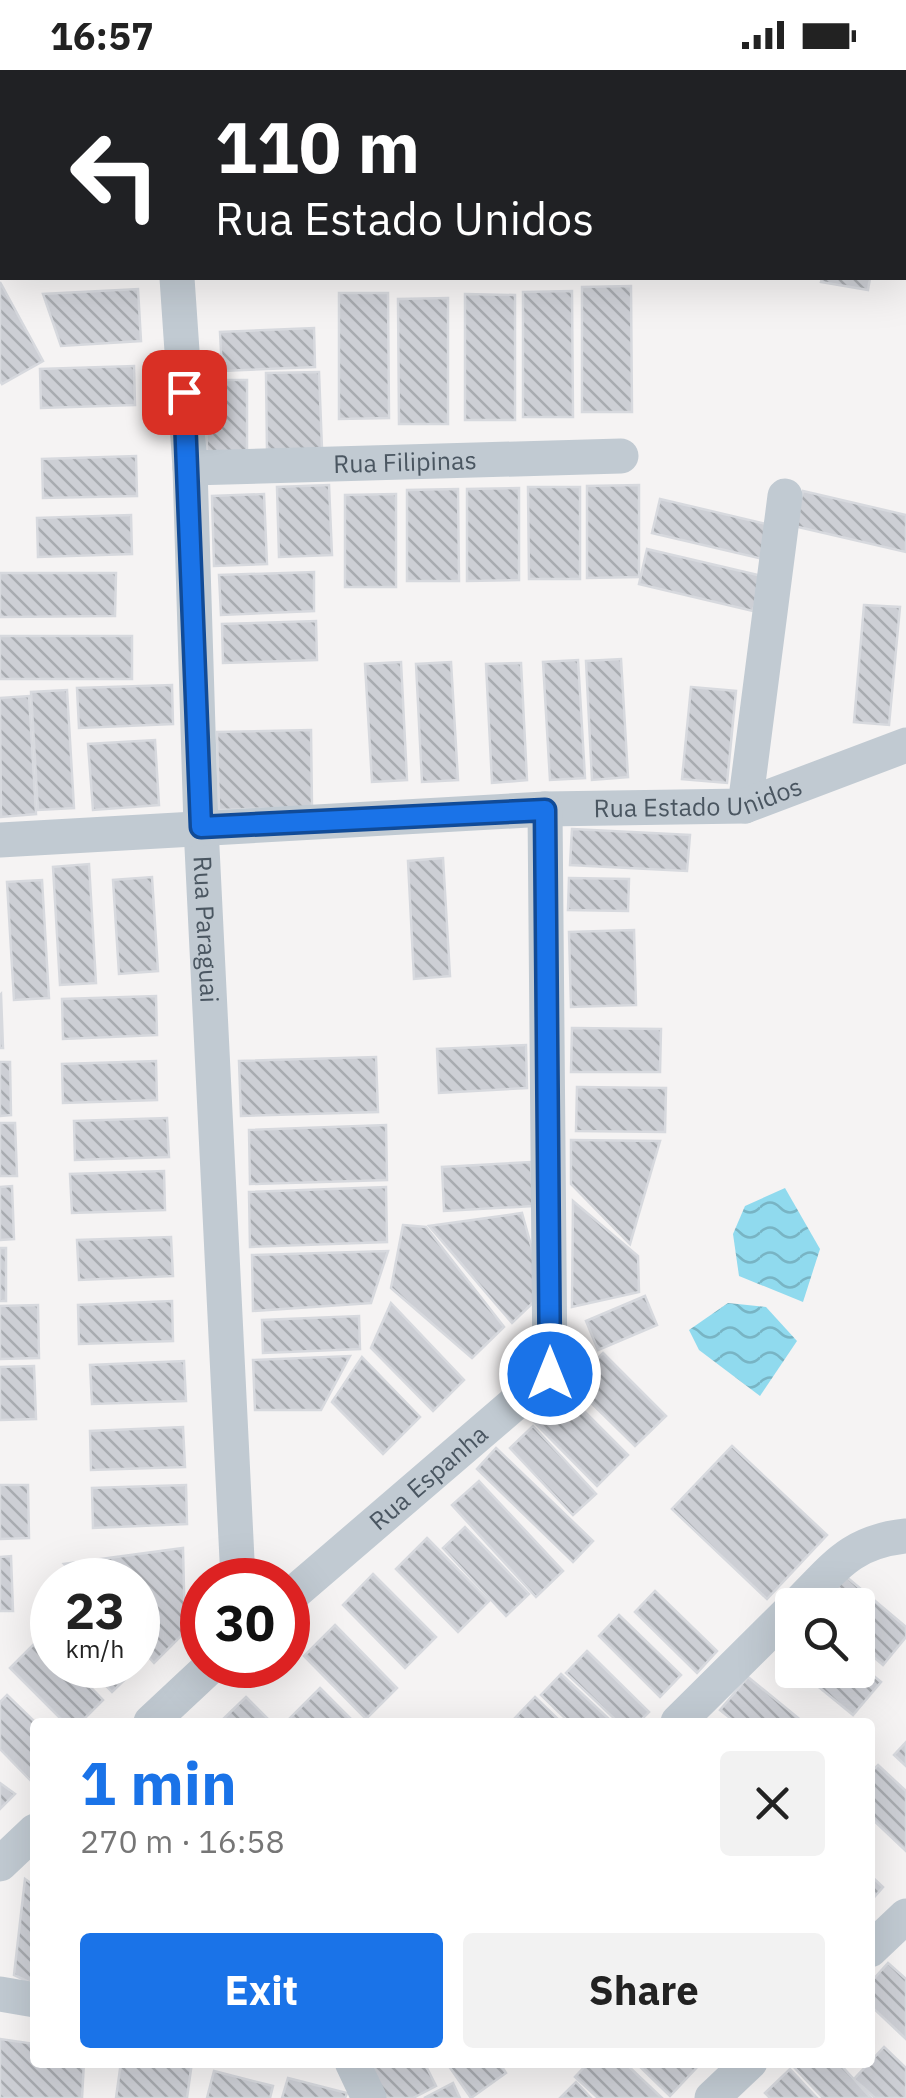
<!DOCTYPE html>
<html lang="en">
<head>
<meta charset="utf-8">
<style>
  body { margin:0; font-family:"IBM Plex Sans",sans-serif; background:#f2f2f2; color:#222; height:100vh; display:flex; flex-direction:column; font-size:38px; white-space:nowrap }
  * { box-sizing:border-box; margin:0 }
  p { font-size:32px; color:#767676 }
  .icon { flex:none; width:55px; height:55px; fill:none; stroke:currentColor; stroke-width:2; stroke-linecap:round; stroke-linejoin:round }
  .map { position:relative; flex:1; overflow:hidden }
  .drawer { position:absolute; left:30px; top:1648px; width:845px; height:350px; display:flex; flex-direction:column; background:#fff; border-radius:10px; box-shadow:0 10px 40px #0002 }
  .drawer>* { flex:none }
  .hud { position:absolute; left:0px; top:0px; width:908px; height:210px; box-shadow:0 10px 40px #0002; background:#202124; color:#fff; overflow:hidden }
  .tools { position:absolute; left:775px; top:1518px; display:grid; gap:20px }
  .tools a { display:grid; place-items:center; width:100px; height:100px; border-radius:10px; background:#fff; box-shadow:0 10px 40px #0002; font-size:50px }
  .speed { position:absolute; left:30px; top:1488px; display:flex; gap:20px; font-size:50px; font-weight:700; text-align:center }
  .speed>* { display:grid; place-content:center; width:130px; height:130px; border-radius:50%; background:#fff; box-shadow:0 10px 40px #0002; line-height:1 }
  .speed small { font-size:25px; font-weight:400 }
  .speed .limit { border:15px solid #d22; background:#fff; color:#111 }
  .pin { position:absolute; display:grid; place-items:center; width:85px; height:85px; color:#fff; margin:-42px; border-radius:20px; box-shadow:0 5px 15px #0006 }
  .me { position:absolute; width:110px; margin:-55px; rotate:0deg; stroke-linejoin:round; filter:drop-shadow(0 0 8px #0008) }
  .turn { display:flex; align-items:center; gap:35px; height:210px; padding:0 50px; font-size:45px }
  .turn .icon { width:130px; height:130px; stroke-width:2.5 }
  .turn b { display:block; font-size:70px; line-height:85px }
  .round { display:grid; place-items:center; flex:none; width:105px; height:105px; border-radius:10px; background:#f2f2f2 }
  .head { display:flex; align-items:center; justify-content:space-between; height:170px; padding:0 50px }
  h1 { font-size:60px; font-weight:700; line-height:75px; color:#1a73e8 }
  .primary-button { display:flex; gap:20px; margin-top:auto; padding:20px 50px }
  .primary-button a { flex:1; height:115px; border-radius:10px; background:#1a73e8; color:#fff; font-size:40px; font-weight:700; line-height:115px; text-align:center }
  .primary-button a+a { background:#f2f2f2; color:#222 }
  .status { display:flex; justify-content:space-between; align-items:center; height:70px; padding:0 50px; background:#fff; direction:ltr }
  .status svg { height:28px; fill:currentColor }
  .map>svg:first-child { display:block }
</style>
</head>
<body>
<div class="status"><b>16:57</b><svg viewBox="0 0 49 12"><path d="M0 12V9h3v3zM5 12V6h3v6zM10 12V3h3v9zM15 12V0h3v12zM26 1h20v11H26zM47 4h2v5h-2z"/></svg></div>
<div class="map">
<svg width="906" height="2028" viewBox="0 0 906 2028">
  <defs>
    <pattern id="water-waves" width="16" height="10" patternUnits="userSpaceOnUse" patternTransform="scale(2.5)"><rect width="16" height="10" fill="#90daee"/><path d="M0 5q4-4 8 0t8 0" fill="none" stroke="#78b4c4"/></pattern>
    <pattern id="building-back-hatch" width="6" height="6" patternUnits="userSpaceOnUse" patternTransform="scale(2.5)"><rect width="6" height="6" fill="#cdcfd5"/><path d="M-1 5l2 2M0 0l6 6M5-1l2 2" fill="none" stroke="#a8abb0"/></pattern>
  </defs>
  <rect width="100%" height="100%" fill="#f5f3f3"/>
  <!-- water -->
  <g fill="url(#water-waves)">
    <path d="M785,1118L820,1179L803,1232L739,1206L733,1164L745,1136Z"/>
    <path d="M728,1233L766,1237L797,1271L760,1326L699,1280L689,1260Z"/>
  </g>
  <!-- building -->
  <g fill="url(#building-back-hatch)" stroke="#d7d9de" stroke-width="2.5">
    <path d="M3,0H119V2H5Z"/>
    <path d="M822,208H870L868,220L821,212Z"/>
    <path d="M0,212L43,291L2,314L0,311Z"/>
    <path d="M631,216L632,342H582V217Z"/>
    <path d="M138,219L141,271L61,276L43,224Z"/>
    <path d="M572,221L573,347H523V222Z"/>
    <path d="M339,223H388L389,348L339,349Z"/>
    <path d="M465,224L515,225V350H465Z"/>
    <path d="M448,228V354H399L398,229Z"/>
    <path d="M314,258L315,297L222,301L220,262Z"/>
    <path d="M134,296L135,335L41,338L40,299Z"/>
    <path d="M319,302L322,379L267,381L266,303Z"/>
    <path d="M206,310H247V391H207Z"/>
    <path d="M136,386L137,426L43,428L42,389Z"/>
    <path d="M329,415L332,485L279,487L277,417Z"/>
    <path d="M639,415V507L587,508V416Z"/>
    <path d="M528,417H580V509H529Z"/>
    <path d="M519,418V510L467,511V419Z"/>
    <path d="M458,419L459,511H407V420Z"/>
    <path d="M803,421L906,445V482L794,456Z"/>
    <path d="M264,424L267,494L214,496L212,426Z"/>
    <path d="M396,424V517H345V425Z"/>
    <path d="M660,429L775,456L767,490L652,463Z"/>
    <path d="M131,445L132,484L38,487L37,448Z"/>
    <path d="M647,479L762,506L753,541L639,514Z"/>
    <path d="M314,502V541L221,545L219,505Z"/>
    <path d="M0,503H116L115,546L0,547Z"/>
    <path d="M864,535L900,537L889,655L854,652Z"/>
    <path d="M316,551L317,590L223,593L222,554Z"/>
    <rect x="0" y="566" width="132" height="43"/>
    <path d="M621,589L628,707L592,710L586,591Z"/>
    <path d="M578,590L585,708L550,710L543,592Z"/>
    <path d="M401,592L407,710L372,712L365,594Z"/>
    <path d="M451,592L458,710L422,712L416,594Z"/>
    <path d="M521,593L527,710L492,713L486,594Z"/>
    <path d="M172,615L173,654L79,658L77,618Z"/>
    <path d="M691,617L736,621L727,713L682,709Z"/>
    <path d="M67,620L74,738L38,740L31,622Z"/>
    <path d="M29,626L36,744L1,747L0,628Z"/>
    <path d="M311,660L312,737L219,740L217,662Z"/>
    <path d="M155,670L159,735L93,740L88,674Z"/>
    <path d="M572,759L690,765L687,801L570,795Z"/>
    <path d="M443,788L450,906L414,909L408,791Z"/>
    <path d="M89,794L96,913L60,915L53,797Z"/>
    <path d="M152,807L158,901L119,904L113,810Z"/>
    <path d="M569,808L629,809L628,841L568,840Z"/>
    <path d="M42,810L49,928L14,930L7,812Z"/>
    <path d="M634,860L636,935L571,937L569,862Z"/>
    <path d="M1,924L3,978H0V925Z"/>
    <path d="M156,926L157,965L63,969L62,929Z"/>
    <path d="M572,958L661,959L660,1002H571Z"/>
    <path d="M526,975L527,1018L439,1023L437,979Z"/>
    <path d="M376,987L378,1042L241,1046L239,991Z"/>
    <path d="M156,991L157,1030L63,1033L62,994Z"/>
    <path d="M0,992H10L11,1045L0,1046Z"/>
    <path d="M577,1017L666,1018L665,1062L576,1061Z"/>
    <path d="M167,1048L169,1087L75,1090L74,1051Z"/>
    <path d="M0,1053H15L17,1106H0Z"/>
    <path d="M386,1055L387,1110L250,1114L249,1060Z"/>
    <path d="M571,1070L660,1071L630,1174L571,1114Z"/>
    <path d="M531,1092L533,1136L444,1141L442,1097Z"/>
    <path d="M164,1101L165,1140L72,1143L70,1104Z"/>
    <path d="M12,1116L14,1169L0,1170V1117Z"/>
    <path d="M386,1117L387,1172L250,1177L249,1122Z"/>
    <path d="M573,1131L638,1186L639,1222L572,1237Z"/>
    <path d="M522,1143L544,1222L512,1253L429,1156Z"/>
    <path d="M403,1155L426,1157L504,1257L472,1288L391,1218Z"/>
    <path d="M171,1167L173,1206L79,1210L77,1170Z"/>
    <rect x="0" y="1178" width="6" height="53"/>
    <path d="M388,1181L371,1233L253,1241L252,1185Z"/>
    <path d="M645,1226L657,1255L598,1280L586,1251Z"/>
    <path d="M172,1231L173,1271L79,1274L78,1235Z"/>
    <path d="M391,1233L464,1310L433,1341L371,1278Z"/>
    <path d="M38,1235L39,1288L0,1289V1236Z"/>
    <path d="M359,1246L360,1279L263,1283L262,1250Z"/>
    <path d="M603,1283L666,1346L635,1376L572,1314Z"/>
    <path d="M350,1286L321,1340H255L253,1290Z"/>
    <path d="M362,1287L420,1347L383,1384L332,1332Z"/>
    <path d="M184,1291L186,1331L92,1334L90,1295Z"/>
    <path d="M34,1296L36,1349L0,1350V1297Z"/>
    <path d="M565,1322L628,1385L597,1416L534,1352Z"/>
    <path d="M533,1356L596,1424L573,1445L510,1378Z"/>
    <path d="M183,1357L185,1397L91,1400L90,1361Z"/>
    <path d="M732,1376L827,1465L767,1529L672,1439Z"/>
    <path d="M496,1378L593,1471L573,1492L477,1399Z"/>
    <path d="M479,1411L563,1501L536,1527L452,1435Z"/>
    <path d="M0,1415H28L29,1468L0,1469Z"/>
    <path d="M186,1415L187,1454L93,1458L92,1418Z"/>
    <path d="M465,1457L529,1524L506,1546L443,1478Z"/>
    <path d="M427,1468L489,1531L458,1562L396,1499Z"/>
    <path d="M183,1478L185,1562L154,1593L138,1575V1510H79L64,1494Z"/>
    <path d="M11,1486L13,1541H0V1487Z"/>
    <path d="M373,1504L436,1567L405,1598L343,1535Z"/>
    <path d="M843,1504L906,1557V1567L883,1595L858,1574V1535H817Z"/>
    <path d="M655,1521L717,1581L697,1603L635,1542Z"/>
    <path d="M619,1545L681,1605L660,1627L599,1566Z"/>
    <path d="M335,1555L397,1618L366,1649L304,1586Z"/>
    <path d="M41,1567L52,1579V1595H69L103,1630L81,1652H64L10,1598Z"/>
    <path d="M587,1581L649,1642L639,1652H618L566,1603Z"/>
    <path d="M138,1585L144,1591L112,1622L86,1595H138Z"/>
    <path d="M858,1593L881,1612L853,1645L798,1600H858Z"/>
    <path d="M561,1604L612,1652H569L541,1625Z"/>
    <path d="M748,1607L803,1652H735L720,1640Z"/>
    <path d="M320,1618L354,1652H293L289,1649Z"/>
    <path d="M7,1625L35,1652V1715L0,1679V1632Z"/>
    <path d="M246,1627L271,1652H220Z"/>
    <path d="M535,1627L561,1652H519L515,1648Z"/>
    <path d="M906,1672V1696L894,1685Z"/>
    <path d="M878,1695L906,1721V1781L870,1747V1703Z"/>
    <path d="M0,1713L15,1724L0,1739Z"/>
    <path d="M870,1805L883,1817L870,1832Z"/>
    <path d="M25,1809L35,1816V1915L14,1905Z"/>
    <path d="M888,1893L906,1909V1969L870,1935V1913Z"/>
    <path d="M0,1969L35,1974V1992H84L82,2028H0Z"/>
    <path d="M884,1977L906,1998V2028H875L854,2009Z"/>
    <path d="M121,1992H192L187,2028H116Z"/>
    <path d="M371,1992H424L436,2016L413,2028H383Z"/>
    <path d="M446,1992H499L506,2003L471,2028Z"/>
    <path d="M589,1992H624L662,2028H598L575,2007Z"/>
    <path d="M635,1992H698L700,1994L670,2026Z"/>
    <path d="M795,1992H838L871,2028H823L792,1995Z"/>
    <path d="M790,1999L817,2028H770L765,2023Z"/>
    <path d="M214,2001L273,2016L270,2028H207Z"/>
    <path d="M288,2008L347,2023L345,2028H282Z"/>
    <path d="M576,2012L591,2028H560Z"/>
    <path d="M453,2013L460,2028H424Z"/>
  </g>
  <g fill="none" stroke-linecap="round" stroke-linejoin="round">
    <!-- street -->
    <g stroke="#c1cad2" stroke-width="35">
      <path d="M164,0V2"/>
      <path d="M858,2V0"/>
      <path d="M905,24H906"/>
      <path d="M0,184L2,183"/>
      <path id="s1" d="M177,208L190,398L201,757L238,1510"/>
      <path id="s2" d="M190,398L621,386"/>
      <path d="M745,736L785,426"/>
      <path id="s3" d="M0,770L545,739L745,736L906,675"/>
      <path id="s4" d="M288,1528L550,1303L545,739"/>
      <path d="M797,1535C835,1497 850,1472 906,1466"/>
      <path d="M151,1652L212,1595"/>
      <path d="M678,1652L792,1539"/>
      <path d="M0,1794L35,1761"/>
      <path d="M870,1880L906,1846"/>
      <path d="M0,1924L35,1930"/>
      <path d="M352,1992L369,2028"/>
      <path d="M712,2028L750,1992"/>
    </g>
  </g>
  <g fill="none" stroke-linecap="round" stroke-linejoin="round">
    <defs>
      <path id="route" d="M184,322L201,757L545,740L550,1304"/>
    </defs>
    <!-- route casing -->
    <use href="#route" stroke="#114b97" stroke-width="25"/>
    <!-- route -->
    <use href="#route" stroke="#1a73e8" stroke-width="18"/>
  </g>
  <g text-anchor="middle" stroke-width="8" stroke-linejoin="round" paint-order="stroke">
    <!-- street labels -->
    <g font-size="25" fill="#4a5661" stroke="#fff">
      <text dy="9" stroke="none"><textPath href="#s2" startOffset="215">Rua Filipinas</textPath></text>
      <text dy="9" stroke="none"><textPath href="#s3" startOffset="700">Rua Estado Unidos</textPath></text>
      <text dy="9" stroke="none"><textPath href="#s1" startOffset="652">Rua Paraguai</textPath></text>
      <text dy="9" stroke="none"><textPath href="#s4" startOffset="185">Rua Espanha</textPath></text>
    </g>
  </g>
</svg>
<div class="tools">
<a><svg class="icon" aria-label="search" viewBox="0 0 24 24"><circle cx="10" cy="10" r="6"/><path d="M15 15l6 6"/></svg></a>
</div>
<div class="speed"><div>23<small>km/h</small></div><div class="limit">30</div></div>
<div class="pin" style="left:184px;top:322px;background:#d93025"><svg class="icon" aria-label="arrive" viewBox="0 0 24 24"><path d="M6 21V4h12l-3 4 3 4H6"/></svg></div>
<svg class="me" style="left:550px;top:1304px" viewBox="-20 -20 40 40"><circle r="17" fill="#1a73e8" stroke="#fff" stroke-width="3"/><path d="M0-11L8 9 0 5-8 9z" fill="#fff"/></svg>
<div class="hud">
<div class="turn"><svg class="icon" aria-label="left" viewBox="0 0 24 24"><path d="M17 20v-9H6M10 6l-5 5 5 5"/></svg><div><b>110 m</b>Rua Estado Unidos</div></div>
</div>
<section class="drawer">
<div class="head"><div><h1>1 min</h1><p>270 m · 16:58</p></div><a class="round"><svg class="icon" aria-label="close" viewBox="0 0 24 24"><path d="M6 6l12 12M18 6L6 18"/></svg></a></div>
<div class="primary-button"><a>Exit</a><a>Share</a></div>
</section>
</div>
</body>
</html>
